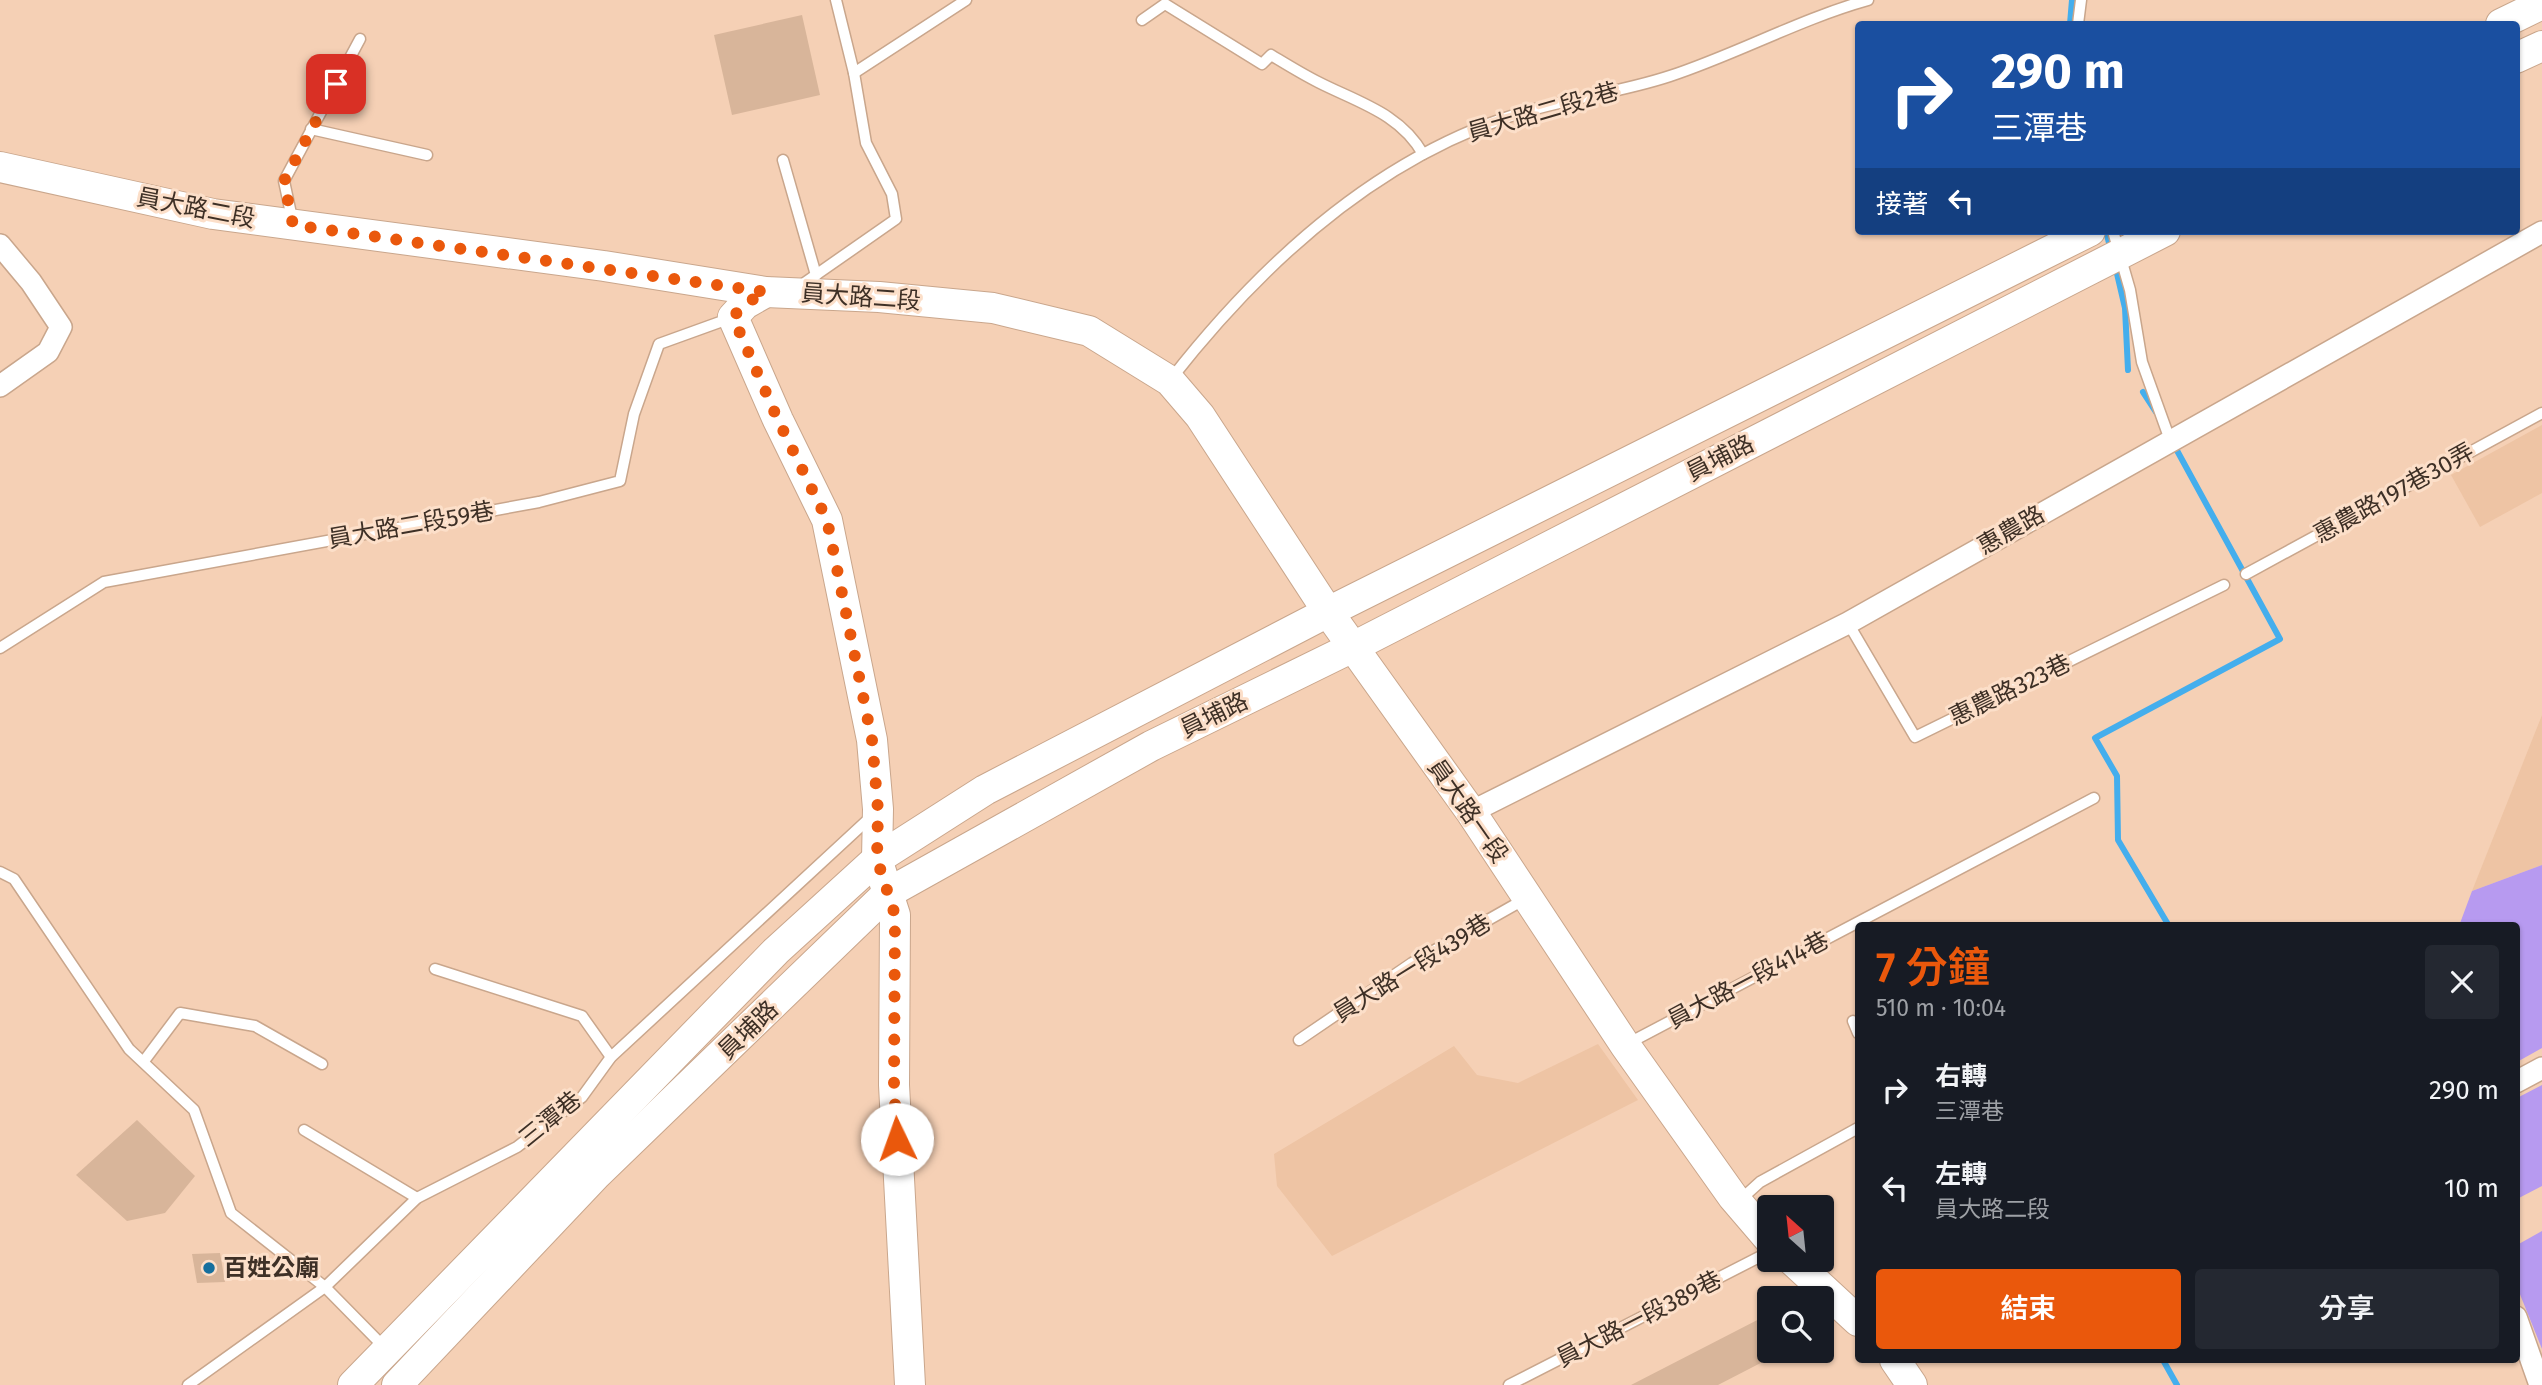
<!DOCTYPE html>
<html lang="zh-TW">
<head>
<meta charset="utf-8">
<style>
  body { margin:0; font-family:"Fira Sans","Noto Sans TC",sans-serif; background:#242831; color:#f1f3f6; height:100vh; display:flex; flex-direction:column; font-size:26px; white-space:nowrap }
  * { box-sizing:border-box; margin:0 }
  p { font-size:23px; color:#9ea1a6 }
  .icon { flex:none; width:38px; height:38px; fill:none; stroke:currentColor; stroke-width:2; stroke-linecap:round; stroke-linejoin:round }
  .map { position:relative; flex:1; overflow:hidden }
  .details { position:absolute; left:1855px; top:922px; width:665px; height:441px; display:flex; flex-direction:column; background:#171b24; border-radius:7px; box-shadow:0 2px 5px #0004 }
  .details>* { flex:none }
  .hud { position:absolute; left:1855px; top:21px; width:665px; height:214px; border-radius:7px; box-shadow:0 2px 5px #0004; background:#1a4fa0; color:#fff; overflow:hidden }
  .needle { width:46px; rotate:333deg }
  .buttons { position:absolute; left:1757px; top:1195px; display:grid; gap:14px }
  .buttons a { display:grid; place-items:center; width:77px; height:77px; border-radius:7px; background:#171b24; box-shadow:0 2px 5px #0004; font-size:35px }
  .pin { position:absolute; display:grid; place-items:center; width:60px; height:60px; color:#fff; margin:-30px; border-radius:14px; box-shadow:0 4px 10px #0006 }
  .me { position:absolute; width:77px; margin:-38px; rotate:357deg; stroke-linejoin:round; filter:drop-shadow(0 0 5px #0008) }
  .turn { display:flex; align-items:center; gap:24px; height:147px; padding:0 21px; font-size:32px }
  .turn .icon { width:91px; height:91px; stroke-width:2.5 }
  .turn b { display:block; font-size:49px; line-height:60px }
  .then { display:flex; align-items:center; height:66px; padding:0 21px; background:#0003; gap:14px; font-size:26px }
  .round { display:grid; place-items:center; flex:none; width:74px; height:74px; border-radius:7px; background:#242831 }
  .head { display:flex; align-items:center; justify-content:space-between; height:119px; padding:0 21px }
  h1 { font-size:42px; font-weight:600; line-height:52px; color:#ea580c }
  .primary-button { display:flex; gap:14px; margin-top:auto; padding:14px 21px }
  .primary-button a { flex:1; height:80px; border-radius:7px; background:#ea580c; color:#fff; font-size:28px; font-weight:600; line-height:80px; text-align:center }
  .primary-button a+a { background:#242831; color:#f1f3f6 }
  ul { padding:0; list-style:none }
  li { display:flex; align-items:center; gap:21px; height:98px; padding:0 21px }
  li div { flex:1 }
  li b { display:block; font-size:26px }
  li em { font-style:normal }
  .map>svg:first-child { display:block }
</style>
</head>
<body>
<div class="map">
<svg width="2542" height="1385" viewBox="0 0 2542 1385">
  <rect width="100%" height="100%" fill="#f5d0b5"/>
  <!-- built -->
  <g fill="#eec4a4">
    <path d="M2542,425V493L2480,527L2451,475Z"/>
    <path d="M2542,715V865L2472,891Z"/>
    <path d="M1598,1044L1638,1100L1332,1256L1277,1186L1274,1154L1454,1046L1477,1075L1518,1083Z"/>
  </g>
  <!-- green -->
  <g fill="#b79af0">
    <path d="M2542,865V1048L2517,1062L2516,926H2459L2472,891Z"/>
    <path d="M2542,1085V1186L2517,1199V1098Z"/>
    <path d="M2542,1231V1349L2517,1287V1245Z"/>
  </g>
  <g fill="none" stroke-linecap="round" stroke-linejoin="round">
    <!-- stream -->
    <g stroke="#44aeed" stroke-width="6">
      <path d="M2070,24L2072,0"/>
      <path d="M2106,231L2111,251"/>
      <path d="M2115,265L2125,308L2128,370"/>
      <path d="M2143,392L2156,412"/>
      <path d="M2169,926L2118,840L2117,776L2095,738L2280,639L2174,445"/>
      <path d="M2163,1360L2177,1385"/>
    </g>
  </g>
  <!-- building -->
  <g fill="#d8b59a">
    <path d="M802,15L820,95L732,115L714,35Z"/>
    <path d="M137,1120L195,1176L165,1213L127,1221L76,1175Z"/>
    <path d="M220,1253L225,1282L197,1283L192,1254Z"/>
    <path d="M1769,1314V1351H1784L1718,1385H1631Z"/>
  </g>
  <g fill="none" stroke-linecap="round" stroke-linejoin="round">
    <defs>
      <g id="lane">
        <path d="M1142,20L1165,4L1262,64L1271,55C1286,64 1302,74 1318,82C1357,102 1400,113 1423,154"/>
        <path d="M2078,24L2081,0"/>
        <path d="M854,73L966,0"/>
        <path d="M311,129L427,155"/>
        <path d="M783,160L816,275"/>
        <path d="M293,223L284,181L360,39"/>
        <path d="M2113,231L2130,290L2142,362L2170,440"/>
        <path d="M800,286L896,219L892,194L866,143L854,73L836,0"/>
        <path d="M1171,379C1258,268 1370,164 1505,118C1559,99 1616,94 1670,76C1737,54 1800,19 1868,0"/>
        <path d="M2246,574L2542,413"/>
        <path d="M1848,623L1915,737L2224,585"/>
        <path d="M0,648L104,582L539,502L620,481L634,414L659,344L731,318"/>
        <path d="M0,872L14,879L129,1049L194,1110L231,1213L325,1287L385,1348"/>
        <path d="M435,969L582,1016L611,1057"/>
        <path d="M1853,1021L1858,1033"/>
        <path d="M1299,1040L1412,963L1525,899"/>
        <path d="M1627,1044L2094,798"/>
        <path d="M144,1061L180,1013L255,1026L322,1064"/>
        <path d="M304,1130L417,1198"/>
        <path d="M1739,1201L1760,1182L1858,1128"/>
        <path d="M188,1385L325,1287L417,1198L517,1147L582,1097L611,1057L873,815"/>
        <path d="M1509,1385L1769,1252"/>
      </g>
      <g id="street">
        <path d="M0,245L31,282L61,327L48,352L0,386"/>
        <path d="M1471,812L1848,623L2542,232"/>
        <path d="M2516,1082L2542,1068"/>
        <path d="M2516,1317L2540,1385"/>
      </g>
      <g id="secondary">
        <path d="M2501,24L2542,4"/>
        <path d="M2516,58L2542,46"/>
        <path d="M0,167L213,214L604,266L766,292L879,297L993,308L1089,331L1170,381L1200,416L1328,612L1471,812L1625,1045L1733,1197L1769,1239"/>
        <path d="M766,292L745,304L733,317L778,420L827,520L872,740L878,809L877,859L895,915L894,1085L910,1385"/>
        <path d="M1792,1260L1858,1321"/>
        <path d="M1895,1360L1912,1385"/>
        <path d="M353,1385L776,951L877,859L985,790L1328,612L2090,231"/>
        <path d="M397,1385L596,1175L888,893L1151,746L1353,647L2165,231"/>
      </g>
    </defs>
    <!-- lane casing -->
    <use href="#lane" stroke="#c9a68c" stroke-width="13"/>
    <!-- street casing -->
    <use href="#street" stroke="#c9a68c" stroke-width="24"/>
    <!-- secondary casing -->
    <use href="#secondary" stroke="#c9a68c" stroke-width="32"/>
    <!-- lane -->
    <use href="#lane" stroke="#fff" stroke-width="10"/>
    <!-- street -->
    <use href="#street" stroke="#fff" stroke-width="21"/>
    <!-- secondary -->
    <use href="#secondary" stroke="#fff" stroke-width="30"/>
  </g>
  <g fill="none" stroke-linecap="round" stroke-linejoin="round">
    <!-- route -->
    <path stroke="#ea580c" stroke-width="12" stroke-dasharray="0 21.6" d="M336,84L284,181L293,225L766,292L745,304L733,317L778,420L827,520L872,740L878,810L877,859L895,915L894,1085L897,1139"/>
  </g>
  <!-- markers -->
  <circle fill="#166f9e" stroke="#fcdfc9" stroke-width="2.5" cx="209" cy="1268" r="7"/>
  <g text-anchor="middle" stroke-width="6" stroke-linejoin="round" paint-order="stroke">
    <!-- street labels -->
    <g font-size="24" fill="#3e3026" stroke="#fcdfc9">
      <text transform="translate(1543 112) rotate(-16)" y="8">員大路二段2巷</text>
      <text transform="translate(196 208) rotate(11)" y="8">員大路二段</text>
      <text transform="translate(861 297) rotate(4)" y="8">員大路二段</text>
      <text transform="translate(1720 458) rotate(-27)" y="8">員埔路</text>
      <text transform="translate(2394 493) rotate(-29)" y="8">惠農路197巷30弄</text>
      <text transform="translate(411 525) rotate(-10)" y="8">員大路二段59巷</text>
      <text transform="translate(2011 530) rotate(-30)" y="8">惠農路</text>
      <text transform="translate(2010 690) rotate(-26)" y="8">惠農路323巷</text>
      <text transform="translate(1214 715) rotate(-26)" y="8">員埔路</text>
      <text transform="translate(1468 811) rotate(55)" y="8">員大路一段</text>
      <text transform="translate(1412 968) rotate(-32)" y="8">員大路一段439巷</text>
      <text transform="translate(1748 980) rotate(-28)" y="8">員大路一段414巷</text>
      <text transform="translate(748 1030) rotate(-44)" y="8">員埔路</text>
      <text transform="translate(550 1119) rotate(-39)" y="8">三潭巷</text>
      <text transform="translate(1639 1319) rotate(-27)" y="8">員大路一段389巷</text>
    </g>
    <!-- poi labels -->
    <g font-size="24" font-weight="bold" fill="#3e3026" stroke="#fcdfc9" text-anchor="start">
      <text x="223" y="1276">百姓公廟</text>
    </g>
  </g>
</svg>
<div class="buttons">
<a><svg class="needle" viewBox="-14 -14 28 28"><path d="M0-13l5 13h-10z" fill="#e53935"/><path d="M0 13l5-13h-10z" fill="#9ea1a6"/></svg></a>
<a><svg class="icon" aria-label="search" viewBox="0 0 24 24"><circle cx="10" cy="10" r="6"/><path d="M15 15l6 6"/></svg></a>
</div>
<div class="pin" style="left:336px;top:84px;background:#d93025"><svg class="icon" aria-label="arrive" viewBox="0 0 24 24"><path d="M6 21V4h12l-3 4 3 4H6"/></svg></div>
<svg class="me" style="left:897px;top:1139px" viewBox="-20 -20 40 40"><circle r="19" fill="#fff"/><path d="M0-13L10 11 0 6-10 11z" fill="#ea580c"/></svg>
<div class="hud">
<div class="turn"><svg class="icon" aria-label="right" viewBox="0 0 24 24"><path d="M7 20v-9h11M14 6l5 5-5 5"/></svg><div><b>290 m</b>三潭巷</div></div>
<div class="then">接著<svg class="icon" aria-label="left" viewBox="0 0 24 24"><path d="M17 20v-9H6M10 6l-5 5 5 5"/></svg></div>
</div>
<section class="details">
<div class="head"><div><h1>7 分鐘</h1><p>510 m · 10:04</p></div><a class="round"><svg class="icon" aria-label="close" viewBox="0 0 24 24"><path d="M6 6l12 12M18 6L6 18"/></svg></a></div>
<ul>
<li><svg class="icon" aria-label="right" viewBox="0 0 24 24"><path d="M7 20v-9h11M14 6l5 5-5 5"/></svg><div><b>右轉</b><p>三潭巷</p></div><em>290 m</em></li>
<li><svg class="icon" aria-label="left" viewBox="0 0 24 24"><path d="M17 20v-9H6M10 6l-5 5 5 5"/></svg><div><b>左轉</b><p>員大路二段</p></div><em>10 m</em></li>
</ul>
<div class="primary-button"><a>結束</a><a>分享</a></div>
</section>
</div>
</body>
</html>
